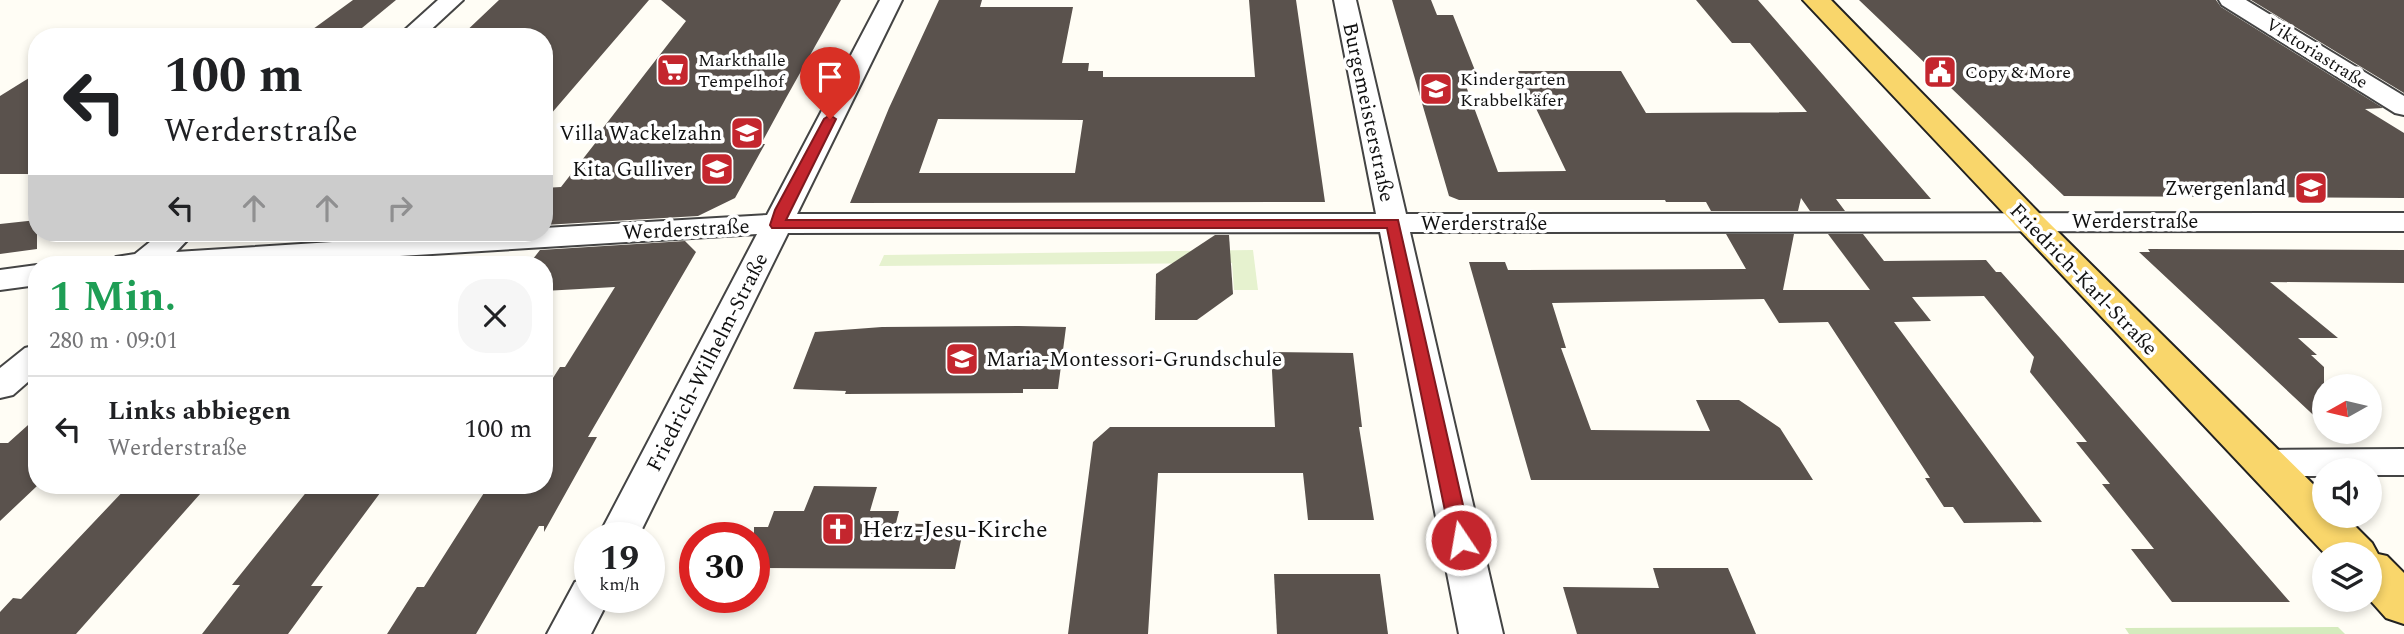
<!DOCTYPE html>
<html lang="de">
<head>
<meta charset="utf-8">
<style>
  body { margin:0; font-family:Spectral,serif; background:#f6f6f6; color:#202124; height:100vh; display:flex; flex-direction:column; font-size:26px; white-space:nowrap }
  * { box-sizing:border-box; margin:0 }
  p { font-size:23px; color:#757577 }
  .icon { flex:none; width:38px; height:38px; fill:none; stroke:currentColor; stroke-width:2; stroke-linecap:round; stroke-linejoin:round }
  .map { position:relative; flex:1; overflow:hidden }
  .side { position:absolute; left:28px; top:256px; width:525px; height:238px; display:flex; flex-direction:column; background:#fff; border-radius:28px; box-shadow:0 4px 10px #0003 }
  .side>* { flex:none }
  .top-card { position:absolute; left:28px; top:28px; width:525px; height:214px; border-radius:28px; box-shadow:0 4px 10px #0003; background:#fff; color:#202124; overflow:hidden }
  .needle { width:46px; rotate:262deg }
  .buttons { position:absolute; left:2312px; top:374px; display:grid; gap:14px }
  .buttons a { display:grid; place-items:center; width:70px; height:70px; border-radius:50%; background:#fff; box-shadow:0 4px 10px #0003; font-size:35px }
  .speed { position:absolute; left:574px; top:522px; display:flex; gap:14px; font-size:35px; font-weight:700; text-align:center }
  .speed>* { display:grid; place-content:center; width:91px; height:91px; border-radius:50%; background:#fff; box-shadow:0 4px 10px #0003; line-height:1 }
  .speed small { font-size:18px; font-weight:400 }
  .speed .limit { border:10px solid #d22; background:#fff; color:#111 }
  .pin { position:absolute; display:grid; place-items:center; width:60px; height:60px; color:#fff; margin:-72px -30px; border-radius:50% 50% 50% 0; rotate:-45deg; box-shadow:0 0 7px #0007 }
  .pin .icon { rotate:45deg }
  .me { position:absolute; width:77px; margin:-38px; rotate:348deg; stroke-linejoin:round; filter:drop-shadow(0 0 5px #0008) }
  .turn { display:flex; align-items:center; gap:24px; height:147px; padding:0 21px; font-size:32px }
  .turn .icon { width:91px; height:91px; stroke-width:2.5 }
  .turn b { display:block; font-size:49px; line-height:60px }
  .lanes { display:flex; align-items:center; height:66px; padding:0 21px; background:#0003; justify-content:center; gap:35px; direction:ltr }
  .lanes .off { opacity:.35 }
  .round { display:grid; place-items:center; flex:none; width:74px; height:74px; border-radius:28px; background:#f6f6f6 }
  .head { display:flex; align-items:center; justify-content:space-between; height:119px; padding:0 21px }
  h1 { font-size:42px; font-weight:700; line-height:52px; color:#1e9e55 }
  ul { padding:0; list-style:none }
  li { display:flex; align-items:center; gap:21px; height:105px; padding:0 21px; border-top:2px solid #e0e0e0 }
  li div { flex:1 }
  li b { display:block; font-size:26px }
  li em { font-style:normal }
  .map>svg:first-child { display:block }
</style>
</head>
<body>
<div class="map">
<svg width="2404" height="634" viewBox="0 0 2404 634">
  <rect width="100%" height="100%" fill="#fffdf5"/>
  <!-- green -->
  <path fill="#d5ebbd" d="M2338,627L2345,634H2129L2125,628Z"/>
  <!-- pitch -->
  <path fill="#e6f2cf" d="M1253,250L1258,290H1234L1232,263L879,266L884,255Z"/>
  <!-- building -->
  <g fill="#5a524d" fill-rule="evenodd">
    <path d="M353,0H396L351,37H302Z"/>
    <path d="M499,0H649L544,122V37H460Z"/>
    <path d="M661,0H841L786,98L761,144H765L735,198L698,216L544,225V188L561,187L600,137H596L686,21Z"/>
    <path d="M939,0H982L980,7H1073L1062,63H1089L1088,71H1103V77H1255L1249,0H1296L1325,202L850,203L889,108ZM938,119L1083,120L1075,173H919Z"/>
    <path d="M1392,0H1431L1437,15H1453L1478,78H1463L1498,172L1566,171L1518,71H1621L1646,113L1807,112L1750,43H1732L1696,0H1758L1931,199H1836L1845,211H1810L1801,198L1798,211H1711L1706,202H1666L1665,200H1459L1449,196Z"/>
    <path d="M1859,0H2216L2221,7L2383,108L2365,109L2404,133V198L2064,196Z"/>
    <path d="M2251,0H2404V93Z"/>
    <path d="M37,73V174H0V96Z"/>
    <path d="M37,220V249L0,254V224Z"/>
    <path d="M1726,234H1794L1783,290H1870L1828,234H1863L1884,261L1986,260L1996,272H2001L2060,338L2290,602H2172L2131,549H2154L2102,484H2110L2076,442H2087L2030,372L2034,357L1984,296L1912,297L1931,321L1894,322L2042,522L1964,523L1953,507H1944L1925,478H1930L1828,322L1779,323L1764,299L1552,303L1566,348H1561L1591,430L1710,431L1696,400H1739L1780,428L1813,480H1531L1469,262H1505L1508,270L1746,269Z"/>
    <path d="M1215,235H1229L1233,294L1197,320H1155L1156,274Z"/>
    <path d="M685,241L696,252L588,437H597L544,532V526H539L476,634H387L417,587H424L489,485H544V392L560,367H565L615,287L544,291V264H529L540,250Z"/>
    <path d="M2148,249L2404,250V283L2270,282L2338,338H2298L2317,355H2311L2324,367V425L2139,252H2150Z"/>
    <path d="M1019,326L1066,327L1058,389H1023V393L845,394L846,391L793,389L815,332L882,327Z"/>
    <path d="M1271,352L1353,353L1362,427H1359L1374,520H1308L1303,473H1158L1148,634H1068L1093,442L1110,427H1275Z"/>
    <path d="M37,417V486L0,521V443H8Z"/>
    <path d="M129,485H208L76,634H0V612L13,598L21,599Z"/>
    <path d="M312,485H386L311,586H323L288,634H202L240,585H232Z"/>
    <path d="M814,486L877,487L870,511H899L896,523L923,524L935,531H963L955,569L754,568V527H768L774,511H804Z"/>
    <path d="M1653,568H1728L1756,634H1577L1563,587L1659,588Z"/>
    <path d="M1274,574H1380L1388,634H1277Z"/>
  </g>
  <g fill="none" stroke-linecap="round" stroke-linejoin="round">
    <defs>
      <g id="minor">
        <path d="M438,0H463L423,37H397Z"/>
        <path d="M880,0H902L797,214H1376L1334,0H1356L1406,214L2404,213V231L1410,232L1503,634H1459L1380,232L788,233L638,537H598L757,234L270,264H111L116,257L135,254L161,233H194L176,252L473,233H544V228L767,215Z"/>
        <path d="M2219,0H2246L2404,96V115L2395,113L2222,5Z"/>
        <path d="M37,265V285L0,290V270Z"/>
        <path d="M37,345V374L13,395L0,398V368L25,348Z"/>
        <path d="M2404,449V475H2370V471H2324V476H2265L2251,472L2246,463L2251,454L2265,450Z"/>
        <path d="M590,577V597H610L591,634H547L575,582Z"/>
      </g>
      <path id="major" d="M1803,0H1831L2040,214L2324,495V516H2345L2372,543L2378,554L2387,556L2404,573V624L2386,618L2370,600V555H2326Z"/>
    </defs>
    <!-- minor casing -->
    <use href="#minor" stroke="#444" stroke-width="4"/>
    <!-- major casing -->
    <use href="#major" stroke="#222" stroke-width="4"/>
    <!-- minor -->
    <use href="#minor" fill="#fff" fill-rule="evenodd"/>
    <!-- major -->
    <use href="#major" fill="#f9d66b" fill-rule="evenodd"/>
  </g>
  <!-- route -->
  <path fill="#c4262e" stroke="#7f191e" stroke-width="2" d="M830,115L836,119L786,220H1398L1471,540L1468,545H1454L1451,540L1387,228H772L770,225L775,210L824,119Z"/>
  <!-- icons -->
  <defs>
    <symbol id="supermarket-square" viewBox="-11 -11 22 22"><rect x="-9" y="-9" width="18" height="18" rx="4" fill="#c4262e" stroke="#fff"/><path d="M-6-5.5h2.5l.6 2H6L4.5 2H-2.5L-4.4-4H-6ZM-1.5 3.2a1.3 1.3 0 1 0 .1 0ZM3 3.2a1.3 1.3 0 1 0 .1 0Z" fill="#fff"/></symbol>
    <symbol id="civic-square" viewBox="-11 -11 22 22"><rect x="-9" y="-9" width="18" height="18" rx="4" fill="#c4262e" stroke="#fff"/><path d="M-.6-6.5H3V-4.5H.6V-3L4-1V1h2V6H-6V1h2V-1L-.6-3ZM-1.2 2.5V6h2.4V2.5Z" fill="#fff"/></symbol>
    <symbol id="school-square" viewBox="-11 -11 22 22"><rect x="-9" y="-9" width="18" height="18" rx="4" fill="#c4262e" stroke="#fff"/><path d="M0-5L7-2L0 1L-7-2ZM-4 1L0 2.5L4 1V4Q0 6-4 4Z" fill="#fff"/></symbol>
    <symbol id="church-square" viewBox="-11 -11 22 22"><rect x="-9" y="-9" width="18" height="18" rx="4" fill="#c4262e" stroke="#fff"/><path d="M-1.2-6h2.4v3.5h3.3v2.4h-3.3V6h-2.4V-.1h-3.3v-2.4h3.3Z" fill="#fff"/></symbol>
  </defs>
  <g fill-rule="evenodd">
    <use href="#supermarket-square" x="654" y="51" width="38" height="38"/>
    <use href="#civic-square" x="1921" y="53" width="38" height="38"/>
    <use href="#school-square" x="1417" y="70" width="38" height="38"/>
    <use href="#school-square" x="728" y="114" width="38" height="38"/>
    <use href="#school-square" x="698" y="150" width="38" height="38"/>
    <use href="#school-square" x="2292" y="169" width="38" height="38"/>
    <use href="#school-square" x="943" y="340" width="38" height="38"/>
    <use href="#church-square" x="819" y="510" width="38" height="38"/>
  </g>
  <g text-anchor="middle" stroke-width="7" stroke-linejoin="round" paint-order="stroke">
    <!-- far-street labels -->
    <g font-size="18" fill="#111" stroke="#fff">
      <text transform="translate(2317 53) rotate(32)" y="6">Viktoriastraße</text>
    </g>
    <!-- far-poi labels -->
    <g font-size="18" fill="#111" stroke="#fff" text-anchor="start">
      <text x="698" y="66">Markthalle<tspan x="698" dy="21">Tempelhof</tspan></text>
      <text x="1965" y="78">Copy &amp; More</text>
      <text x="1460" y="85">Kindergarten<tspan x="1460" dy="21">Krabbelkäfer</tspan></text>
    </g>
    <!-- street labels -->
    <g font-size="21" fill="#111" stroke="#fff">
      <text transform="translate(1369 112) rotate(78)" y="7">Burgemeisterstraße</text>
      <text x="2135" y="228">Werderstraße</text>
      <text x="1484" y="230">Werderstraße</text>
      <text transform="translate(686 229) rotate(-3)" y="7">Werderstraße</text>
      <text transform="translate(2084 279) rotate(46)" y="7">Friedrich-Karl-Straße</text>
      <text transform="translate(707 362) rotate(-63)" y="7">Friedrich-Wilhelm-Straße</text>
    </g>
    <!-- poi labels -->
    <g font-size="21" fill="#111" stroke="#fff" text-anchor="end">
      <text x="722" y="140">Villa Wackelzahn</text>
      <text x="692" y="176">Kita Gulliver</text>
      <text x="2286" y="195">Zwergenland</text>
      <text x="986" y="366" text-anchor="start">Maria-Montessori-Grundschule</text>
    </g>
    <!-- near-poi labels -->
    <g font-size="24" fill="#111" stroke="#fff" text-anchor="start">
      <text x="862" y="537">Herz-Jesu-Kirche</text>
    </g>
  </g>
</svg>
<div class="buttons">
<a><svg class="needle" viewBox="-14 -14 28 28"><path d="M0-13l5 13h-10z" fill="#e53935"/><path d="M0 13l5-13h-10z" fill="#757577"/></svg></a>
<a><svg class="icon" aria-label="sound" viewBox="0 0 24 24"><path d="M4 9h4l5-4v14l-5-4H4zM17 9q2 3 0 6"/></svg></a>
<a><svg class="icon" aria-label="layers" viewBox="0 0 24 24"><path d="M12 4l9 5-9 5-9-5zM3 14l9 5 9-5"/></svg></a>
</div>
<div class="speed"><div>19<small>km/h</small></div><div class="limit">30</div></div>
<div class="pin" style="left:830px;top:119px;background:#d93025"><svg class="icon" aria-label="arrive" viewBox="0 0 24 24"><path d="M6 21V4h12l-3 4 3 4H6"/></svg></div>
<svg class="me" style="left:1461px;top:540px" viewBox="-20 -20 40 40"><circle r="17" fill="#c4262e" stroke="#fff" stroke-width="3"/><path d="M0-11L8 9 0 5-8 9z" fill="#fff"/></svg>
<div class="top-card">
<div class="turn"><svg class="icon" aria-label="left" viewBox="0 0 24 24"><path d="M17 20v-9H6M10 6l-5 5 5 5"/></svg><div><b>100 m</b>Werderstraße</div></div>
<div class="lanes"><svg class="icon" aria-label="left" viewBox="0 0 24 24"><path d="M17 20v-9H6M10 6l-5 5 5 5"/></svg><svg class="icon off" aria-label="ahead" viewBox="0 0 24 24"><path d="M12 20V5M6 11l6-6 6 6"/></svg><svg class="icon off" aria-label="ahead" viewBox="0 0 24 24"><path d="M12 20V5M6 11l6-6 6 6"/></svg><svg class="icon off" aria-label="right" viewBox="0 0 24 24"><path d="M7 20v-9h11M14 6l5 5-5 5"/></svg></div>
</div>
<section class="side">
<div class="head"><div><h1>1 Min.</h1><p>280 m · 09:01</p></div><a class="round"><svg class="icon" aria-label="close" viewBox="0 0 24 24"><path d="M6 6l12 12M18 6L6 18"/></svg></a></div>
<ul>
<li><svg class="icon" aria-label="left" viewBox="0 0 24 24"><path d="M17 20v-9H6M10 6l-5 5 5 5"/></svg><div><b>Links abbiegen</b><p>Werderstraße</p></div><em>100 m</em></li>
</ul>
</section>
</div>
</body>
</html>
